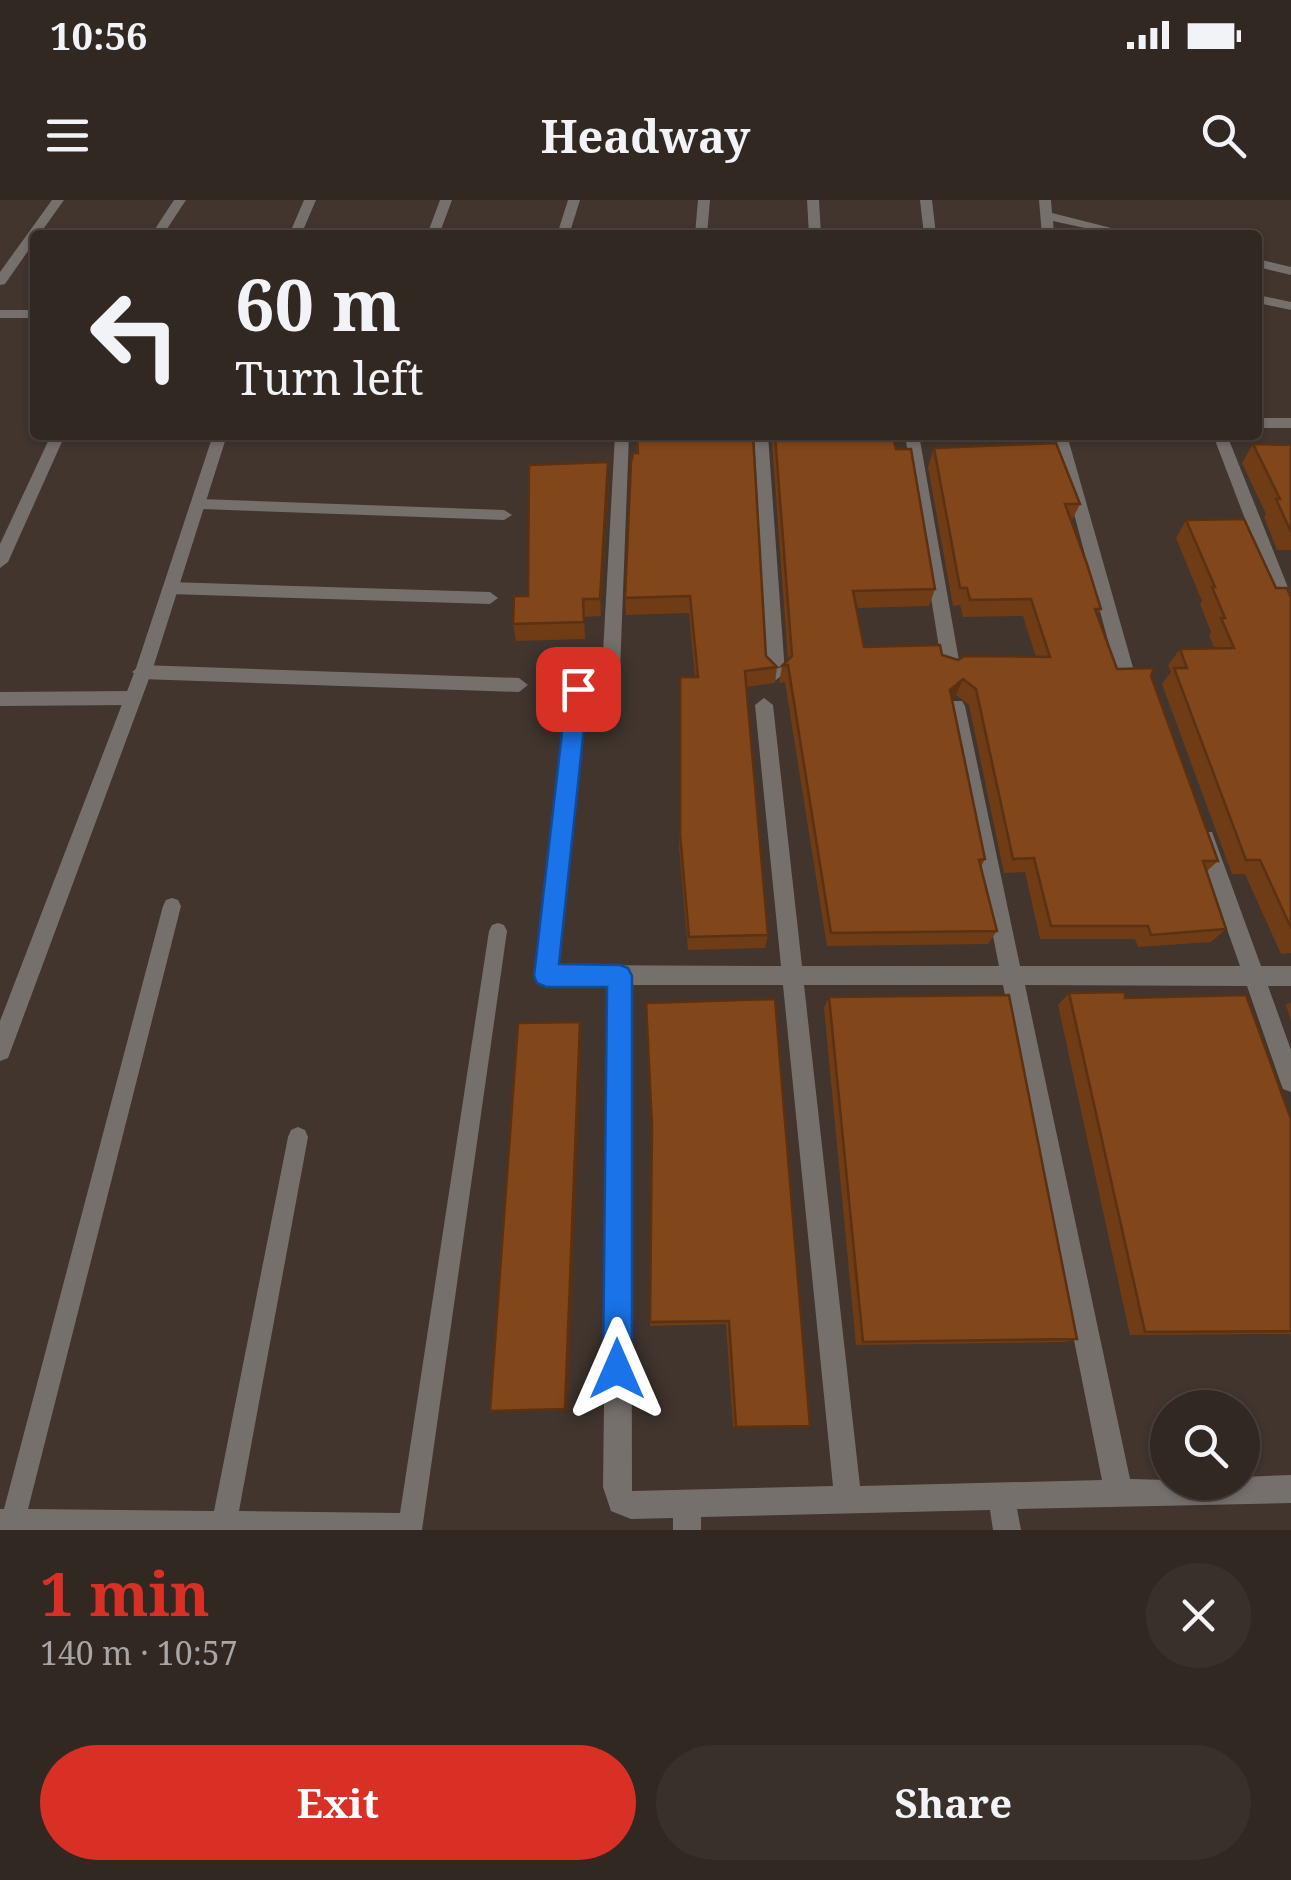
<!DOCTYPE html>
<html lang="en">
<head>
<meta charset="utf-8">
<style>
  body { margin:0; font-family:"Noto Serif",serif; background:#39302a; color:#f1f3f6; height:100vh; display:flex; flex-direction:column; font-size:38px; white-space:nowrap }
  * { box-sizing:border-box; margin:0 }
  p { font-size:32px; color:#a8a6a5 }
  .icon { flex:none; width:55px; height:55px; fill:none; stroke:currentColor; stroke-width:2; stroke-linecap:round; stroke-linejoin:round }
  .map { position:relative; height:1330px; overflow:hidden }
  .details { display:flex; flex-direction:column; background:#312822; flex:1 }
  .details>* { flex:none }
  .top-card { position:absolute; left:30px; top:30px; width:1232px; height:210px; border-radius:10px; box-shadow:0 2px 8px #0004,0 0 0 2px #4c4440; background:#312822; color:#f1f3f6; overflow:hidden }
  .tools { position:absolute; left:1150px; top:1190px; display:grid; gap:20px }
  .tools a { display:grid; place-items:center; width:110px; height:110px; border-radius:50%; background:#312822; box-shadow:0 2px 8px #0004,0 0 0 2px #4c4440; font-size:50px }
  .pin { position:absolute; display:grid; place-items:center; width:85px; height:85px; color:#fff; margin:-42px; border-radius:20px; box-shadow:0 5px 15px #0006 }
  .me { position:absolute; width:110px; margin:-55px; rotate:0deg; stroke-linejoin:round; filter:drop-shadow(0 0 8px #0008) }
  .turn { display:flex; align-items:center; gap:35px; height:210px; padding:0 40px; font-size:45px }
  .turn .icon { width:130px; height:130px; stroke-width:2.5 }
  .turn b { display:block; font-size:70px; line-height:85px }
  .round { display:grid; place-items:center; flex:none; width:105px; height:105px; border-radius:52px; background:#39302a }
  .headline { display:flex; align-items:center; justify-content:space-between; height:170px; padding:0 40px }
  h1 { font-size:60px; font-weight:700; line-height:75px; color:#d93025 }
  .primary-button { display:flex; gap:20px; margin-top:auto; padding:20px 40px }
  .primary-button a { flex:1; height:115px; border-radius:60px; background:#d93025; color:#fff; font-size:40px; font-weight:700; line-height:115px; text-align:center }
  .primary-button a+a { background:#39302a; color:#f1f3f6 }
  .status { display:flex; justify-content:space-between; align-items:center; height:70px; padding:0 50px; background:#312822; direction:ltr }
  .status svg { height:28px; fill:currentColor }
  header { display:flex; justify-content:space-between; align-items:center; height:130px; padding:0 40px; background:#312822; font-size:45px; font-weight:700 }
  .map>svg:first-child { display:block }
</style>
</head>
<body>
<div class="status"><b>10:56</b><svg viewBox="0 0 49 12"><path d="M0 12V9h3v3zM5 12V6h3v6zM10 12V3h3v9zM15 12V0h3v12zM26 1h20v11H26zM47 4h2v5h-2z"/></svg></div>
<header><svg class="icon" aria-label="menu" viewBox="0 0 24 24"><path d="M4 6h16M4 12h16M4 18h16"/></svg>Headway<svg class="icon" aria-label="search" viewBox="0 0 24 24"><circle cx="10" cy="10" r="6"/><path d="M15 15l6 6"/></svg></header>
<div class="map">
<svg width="1291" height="1330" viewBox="0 0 1291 1330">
  <rect width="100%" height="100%" fill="#41352e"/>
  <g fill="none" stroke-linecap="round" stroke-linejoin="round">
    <!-- service -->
    <path fill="#76706c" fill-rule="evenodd" d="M172,698L178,700L181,706L28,1309L214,1311L288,937L291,930L298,927L305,930L308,937L239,1311L400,1313L489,731L492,725L498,723L504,725L507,731L422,1330H0V1309H4L163,706L166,700Z"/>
    <!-- minor -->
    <g fill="#76706c" fill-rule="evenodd">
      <path d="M52,0H64L39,35H35V41L5,84L0,85V72Z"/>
      <path d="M174,0H186L163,35H151Z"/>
      <path d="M440,0H452L439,35H427Z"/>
      <path d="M568,0H580L569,35H557Z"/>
      <path d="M698,0H710L707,35H695Z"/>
      <path d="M807,0H819L821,35H809Z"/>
      <path d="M920,0H932L936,35H924Z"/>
      <path d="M1039,0H1051L1052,13L1139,35H1116L1053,21L1054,35H1042Z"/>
      <path d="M1258,59L1291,67V75L1258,67Z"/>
      <path d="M1258,95L1291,102V110L1258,103Z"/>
      <rect x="0" y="110" width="35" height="8"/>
      <rect x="1258" y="218" width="33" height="10"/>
      <path d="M51,235H65L8,362L0,368V344Z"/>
      <path d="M615,235H629L620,471L611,478L602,471Z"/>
      <path d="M754,235H768L785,473L776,480L767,473Z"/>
      <path d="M905,235H919L960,466L951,473L942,466Z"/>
      <path d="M1053,235H1067L1134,471L1125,478L1116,471Z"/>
      <path d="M1213,235H1227L1291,395V422L1282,416Z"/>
      <path d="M201,299L504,310L512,315L504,320L201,309L193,304Z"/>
      <path d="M170,382L490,392L498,398L490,404L170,394L162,388Z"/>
      <path d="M141,465L519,478L528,485L519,492L141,479L132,472Z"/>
      <path d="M577,482L586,489L558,765L781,766L755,505L764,498L773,505L802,766H999L947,506L950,501H962L965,506L1020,766H1240L1195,638L1198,632H1212L1261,766H1291V786H1268L1291,850V892L1283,889L1280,881L1247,786L1025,785L1130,1279L1242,1282V1277L1291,1275V1303L1017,1309L1021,1330H993L990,1310L701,1317V1330H673V1318L631,1319L611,1311L603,1287L609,785H546L538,782L535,775L568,489ZM631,785H783L833,1286L632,1291ZM804,785H1003L1102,1280L860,1286Z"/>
      <path d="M132,491L141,498L132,505L0,506V492Z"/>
    </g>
    <!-- tertiary -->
    <g fill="#76706c" fill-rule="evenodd">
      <path d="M304,0H316L301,35H289Z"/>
      <path d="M213,235H227L153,468L11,850L8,858L0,861V821L136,468Z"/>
    </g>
  </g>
  <!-- wall -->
  <g fill="#6f3c16">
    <path d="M636,235L766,456L777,467L775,483L746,487L768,735L765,748L688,750L679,647V494L680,477H695L689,413L626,415L625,398L637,253Z"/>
    <path d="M773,235H892L935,389L929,406L856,408L864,447L942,455L958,460L1036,457L1023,416L963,417L960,405L953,406L928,267L934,248L1080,304L1071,322L1101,409L1097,415L1117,469L1151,476L1218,661L1206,672L1226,729L1211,742L1138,747L1135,739H1040L1025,672L1004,673L969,505L956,495L952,499L985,659L981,667L997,731L988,744L827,746L785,482L779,483L782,466L788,460L772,242Z"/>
    <path d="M1253,244L1291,245V350H1277L1264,317L1266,314L1242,263Z"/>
    <path d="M609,281L601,416L584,417L585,439L516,441L513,424L528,396Z"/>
    <path d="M1186,320L1276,388L1291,398V753L1281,754L1245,674H1232L1162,484L1171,472L1168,465L1180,449L1214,448L1209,435L1211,432L1200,404L1202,401L1176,338Z"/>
    <path d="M1069,793L1125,798L1291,919V1134L1130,1135L1058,805Z"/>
    <path d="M829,797L1077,1139L1064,1142L856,1145L824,808Z"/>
    <path d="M1291,802V820L1286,805Z"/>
    <path d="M652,935L810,1226L733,1227L726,1124L650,1126Z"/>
  </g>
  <!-- shaded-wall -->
  <g fill="#5a3112">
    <path d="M608,262L609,281L601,416L600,399Z"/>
    <path d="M963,479L956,495L943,507L950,490Z"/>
    <path d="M580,822L582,833L568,1210L565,1209Z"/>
  </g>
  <!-- building -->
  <g fill="#814619" stroke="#5a3112" stroke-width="2.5">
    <path d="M637,235H753L766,456L777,467L745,471L768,735L689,737L680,633V477H698L690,396L625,398L631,262L633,253H638Z"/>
    <path d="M775,235H892L896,249H911L935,389L853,391L864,447L940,445L942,455L958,460L965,456L1050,457L1031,399L970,400L967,388H960L934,248L1056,243L1080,304H1065L1087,364L1101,409H1095L1117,469L1154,468L1151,476L1218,661H1203L1226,729L1151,735L1148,726H1051L1034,658L1013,659L976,489L963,479L950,490L985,659L979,660L997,731L831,733L788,465L782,466L792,456Z"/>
    <path d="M1253,244L1291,245V332L1276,299H1280Z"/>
    <path d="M608,262L600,399H583L584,422L513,424L514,396H528L529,265Z"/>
    <path d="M1244,319L1276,388H1287L1291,398V728L1260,660H1246L1174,468H1187L1180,449L1234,448L1221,418H1225L1212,387H1215L1186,320Z"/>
    <path d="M1125,792V798L1246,795L1291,919V1131L1145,1132L1069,793Z"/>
    <path d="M1009,795L1077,1139L863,1142L829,797Z"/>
    <path d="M775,799L810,1226L736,1227L729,1121L650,1122L652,926L646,803Z"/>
    <path d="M580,822L565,1209L490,1211L518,823Z"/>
  </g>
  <!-- route -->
  <path fill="#1a73e8" stroke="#114b97" stroke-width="2.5" d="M578,481L588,489L559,764L620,765L628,768L632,776V1169L628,1179L617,1184L607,1179L603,1169L607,787H546L537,783L534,776L567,489Z"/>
</svg>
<div class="tools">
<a><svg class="icon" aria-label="search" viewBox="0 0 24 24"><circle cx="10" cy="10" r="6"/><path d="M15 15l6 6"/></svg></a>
</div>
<div class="pin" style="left:578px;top:489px;background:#d93025"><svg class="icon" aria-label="arrive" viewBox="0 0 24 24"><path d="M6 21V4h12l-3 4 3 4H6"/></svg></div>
<svg class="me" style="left:617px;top:1169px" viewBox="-20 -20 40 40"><path d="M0-17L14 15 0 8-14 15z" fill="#1a73e8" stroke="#fff" stroke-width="4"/></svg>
<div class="top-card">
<div class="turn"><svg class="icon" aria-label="left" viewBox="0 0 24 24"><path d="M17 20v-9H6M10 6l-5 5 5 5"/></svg><div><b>60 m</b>Turn left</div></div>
</div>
</div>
<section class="details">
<div class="headline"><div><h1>1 min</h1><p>140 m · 10:57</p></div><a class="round"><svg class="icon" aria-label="close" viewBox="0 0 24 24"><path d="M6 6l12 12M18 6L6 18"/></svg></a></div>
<div class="primary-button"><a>Exit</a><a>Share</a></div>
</section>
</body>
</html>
